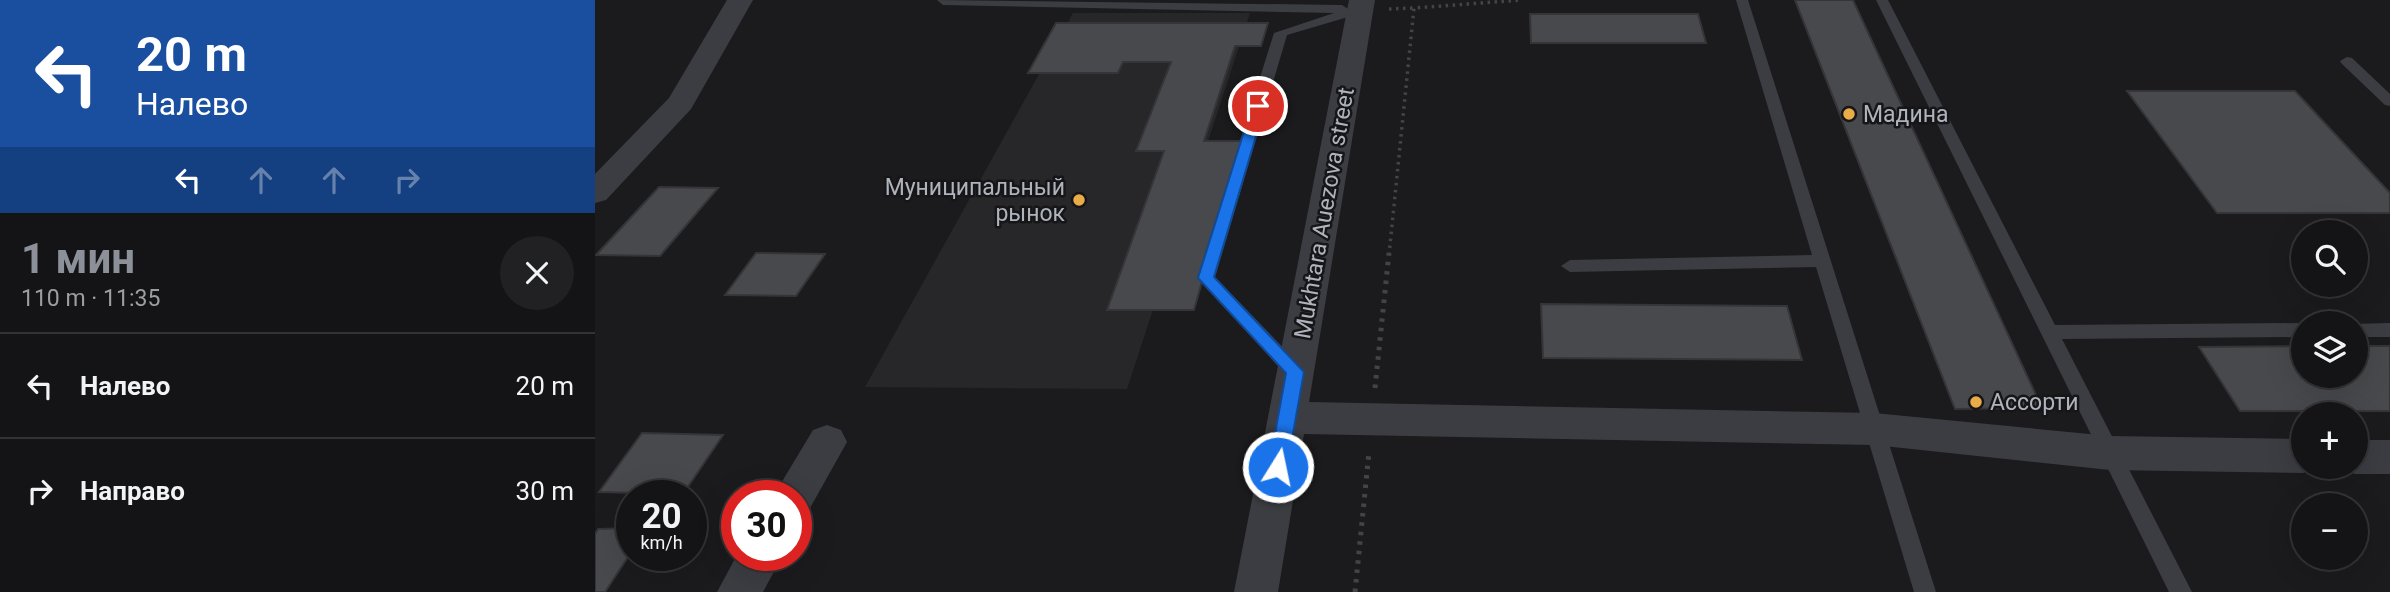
<!DOCTYPE html>
<html lang="ru">
<head>
<meta charset="utf-8">
<style>
  body { margin:0; font-family:Roboto,sans-serif; background:#212123; color:#f1f3f6; height:100vh; display:flex; flex-direction:column; font-size:26px; white-space:nowrap }
  * { box-sizing:border-box; margin:0 }
  p { font-size:23px; color:#9d9ea1 }
  .icon { flex:none; width:38px; height:38px; fill:none; stroke:currentColor; stroke-width:2; stroke-linecap:round; stroke-linejoin:round }
  .map { position:relative; flex:1; overflow:hidden }
  .panel { display:flex; flex-direction:column; background:#141416; width:595px }
  .panel>* { flex:none }
  .banner { background:#1a4fa0; color:#fff; overflow:hidden }
  .buttons { position:absolute; left:1696px; top:220px; display:grid; gap:14px }
  .buttons a { display:grid; place-items:center; width:77px; height:77px; border-radius:50%; background:#141416; box-shadow:0 7px 28px #0002,0 0 0 2px #333335; font-size:35px }
  .speed { position:absolute; left:21px; top:480px; display:flex; gap:14px; font-size:35px; font-weight:700; text-align:center }
  .speed>* { display:grid; place-content:center; width:91px; height:91px; border-radius:50%; background:#141416; box-shadow:0 7px 28px #0002,0 0 0 2px #333335; line-height:1 }
  .speed small { font-size:18px; font-weight:400 }
  .speed .limit { border:10px solid #d22; background:#fff; color:#111 }
  .pin { position:absolute; display:grid; place-items:center; width:60px; height:60px; color:#fff; margin:-30px; border:4px solid #fff; border-radius:50%; box-shadow:0 2px 7px #0007 }
  .me { position:absolute; width:77px; margin:-38px; rotate:10deg; stroke-linejoin:round; filter:drop-shadow(0 0 5px #0008) }
  .turn { display:flex; align-items:center; gap:24px; height:147px; padding:0 21px; font-size:32px }
  .turn .icon { width:91px; height:91px; stroke-width:2.5 }
  .turn b { display:block; font-size:49px; line-height:60px }
  .lanes { display:flex; align-items:center; height:66px; padding:0 21px; background:#0003; justify-content:center; gap:35px; direction:ltr }
  .lanes .off { opacity:.35 }
  .round { display:grid; place-items:center; flex:none; width:74px; height:74px; border-radius:37px; background:#212123 }
  .overview { display:flex; align-items:center; justify-content:space-between; height:119px; padding:0 21px }
  h1 { font-size:42px; font-weight:700; line-height:52px; color:#8c9099 }
  ul { padding:0; list-style:none }
  li { display:flex; align-items:center; gap:21px; height:105px; padding:0 21px; border-top:2px solid #333335 }
  li div { flex:1 }
  li b { display:block; font-size:26px }
  li em { font-style:normal }
  main { display:flex; flex:1; min-height:0 }
  .map>svg:first-child { display:block }
</style>
</head>
<body>
<main>
<section class="panel">
<div class="banner">
<div class="turn"><svg class="icon" aria-label="left" viewBox="0 0 24 24"><path d="M17 20v-9H6M10 6l-5 5 5 5"/></svg><div><b>20 m</b>Налево</div></div>
<div class="lanes"><svg class="icon" aria-label="left" viewBox="0 0 24 24"><path d="M17 20v-9H6M10 6l-5 5 5 5"/></svg><svg class="icon off" aria-label="ahead" viewBox="0 0 24 24"><path d="M12 20V5M6 11l6-6 6 6"/></svg><svg class="icon off" aria-label="ahead" viewBox="0 0 24 24"><path d="M12 20V5M6 11l6-6 6 6"/></svg><svg class="icon off" aria-label="right" viewBox="0 0 24 24"><path d="M7 20v-9h11M14 6l5 5-5 5"/></svg></div>
</div>
<div class="overview"><div><h1>1 мин</h1><p>110 m · 11:35</p></div><a class="round"><svg class="icon" aria-label="close" viewBox="0 0 24 24"><path d="M6 6l12 12M18 6L6 18"/></svg></a></div>
<ul>
<li><svg class="icon" aria-label="left" viewBox="0 0 24 24"><path d="M17 20v-9H6M10 6l-5 5 5 5"/></svg><div><b>Налево</b></div><em>20 m</em></li>
<li><svg class="icon" aria-label="right" viewBox="0 0 24 24"><path d="M7 20v-9h11M14 6l5 5-5 5"/></svg><div><b>Направо</b></div><em>30 m</em></li>
</ul>
</section>
<div class="map">
<svg width="1795" height="592" viewBox="0 0 1795 592">
  <rect width="100%" height="100%" fill="#1b1b1d"/>
  <!-- built -->
  <path fill="#27272a" d="M478,13H655L532,389L270,387Z"/>
  <!-- building -->
  <g fill="#48494d" stroke="#353539" stroke-width="2">
    <path d="M1200,0H1258L1447,408L1360,409Z"/>
    <path d="M935,14H1103L1111,43H936Z"/>
    <path d="M461,23H673L666,46H640L609,141H647L599,310H512L569,151H541L576,62H528L523,73H433Z"/>
    <path d="M1532,91H1700L1795,193V213H1622Z"/>
    <path d="M64,187L123,188L65,256L1,255Z"/>
    <path d="M161,253L230,254L201,296L130,295Z"/>
    <path d="M946,304L1192,306L1207,360L948,358Z"/>
    <path d="M1708,346V376H1760V346H1795V411H1645L1604,347Z"/>
    <path d="M47,433L128,435L88,494L4,492Z"/>
    <path d="M37,528V551L10,592H0V534L3,529Z"/>
  </g>
  <g fill="none" stroke-linecap="round" stroke-linejoin="round">
    <!-- path-far1 -->
    <g stroke="#424449" stroke-width="3.5" stroke-dasharray="2.5 4.5" stroke-linecap="butt">
      <path d="M794,9L819,8"/>
      <path d="M794,255L819,8L927,0"/>
    </g>
    <!-- path -->
    <g stroke="#424449" stroke-width="5" stroke-dasharray="3.5 6" stroke-linecap="butt">
      <path d="M780,388L794,253"/>
      <path d="M760,592L774,452"/>
    </g>
    <!-- lane -->
    <g fill="#3c3d42" fill-rule="evenodd">
      <path d="M342,0L747,5L753,9L770,6V12L692,35L620,277L707,367L709,372L707,377L700,379L693,377L602,278L679,33L739,13L348,5Z"/>
      <path d="M1141,0H1153L1341,592H1319L1221,267L975,272L966,266L975,260L1217,255Z"/>
      <path d="M1281,0H1293L1460,325L1708,323L1710,324L1708,337L1467,339L1597,592H1574Z"/>
      <path d="M1752,57L1757,58L1795,94V106L1790,105L1747,64L1745,61Z"/>
      <path d="M1795,323V337H1760V324H1758Z"/>
    </g>
    <!-- street -->
    <g fill="#3c3d42" fill-rule="evenodd">
      <path d="M132,0H158L96,109L11,200L0,203V174L74,98Z"/>
      <path d="M754,0H780L714,402L1279,413L1515,436L1708,439V467H1723L1708,473L1515,470L1279,445L709,434L683,592H639Z"/>
      <path d="M232,425L246,430L252,442L215,508L201,513V495H179L218,430Z"/>
      <path d="M1760,440H1795V474H1760L1746,469L1760,467Z"/>
      <path d="M142,555H188L168,592H122Z"/>
    </g>
  </g>
  <!-- route -->
  <path fill="#1a73e8" stroke="#114b97" stroke-width="2" d="M663,102L670,106L619,277L709,372L692,467L689,473L683,475L676,473L674,467L691,373L603,278L657,106Z"/>
  <!-- markers -->
  <g fill="#eaac46" stroke="#161618" stroke-width="2.5">
    <circle cx="1254" cy="114" r="7"/>
    <circle cx="484" cy="200" r="7"/>
    <circle cx="1381" cy="402" r="7"/>
  </g>
  <g text-anchor="middle" stroke-width="5" stroke-linejoin="round" paint-order="stroke">
    <!-- poi labels -->
    <g font-size="23" fill="#aeb3bc" stroke="#161618" text-anchor="start">
      <text x="1268" y="122">Мадина</text>
      <text x="470" y="195" text-anchor="end">Муниципальный<tspan x="470" dy="26">рынок</tspan></text>
      <text x="1395" y="410">Ассорти</text>
    </g>
    <!-- street labels -->
    <g font-size="23" fill="#aeb3bc" stroke="#161618">
      <text transform="translate(729 213) rotate(-80)" y="8">Mukhtara Auezova street</text>
    </g>
  </g>
</svg>
<div class="buttons">
<a><svg class="icon" aria-label="search" viewBox="0 0 24 24"><circle cx="10" cy="10" r="6"/><path d="M15 15l6 6"/></svg></a>
<a><svg class="icon" aria-label="layers" viewBox="0 0 24 24"><path d="M12 4l9 5-9 5-9-5zM3 14l9 5 9-5"/></svg></a>
<a>+</a>
<a>−</a>
</div>
<div class="speed"><div>20<small>km/h</small></div><div class="limit">30</div></div>
<div class="pin" style="left:663px;top:106px;background:#d93025"><svg class="icon" aria-label="arrive" viewBox="0 0 24 24"><path d="M6 21V4h12l-3 4 3 4H6"/></svg></div>
<svg class="me" style="left:683px;top:467px" viewBox="-20 -20 40 40"><circle r="17" fill="#1a73e8" stroke="#fff" stroke-width="3"/><path d="M0-11L8 9 0 5-8 9z" fill="#fff"/></svg>
</div>
</main>
</body>
</html>
